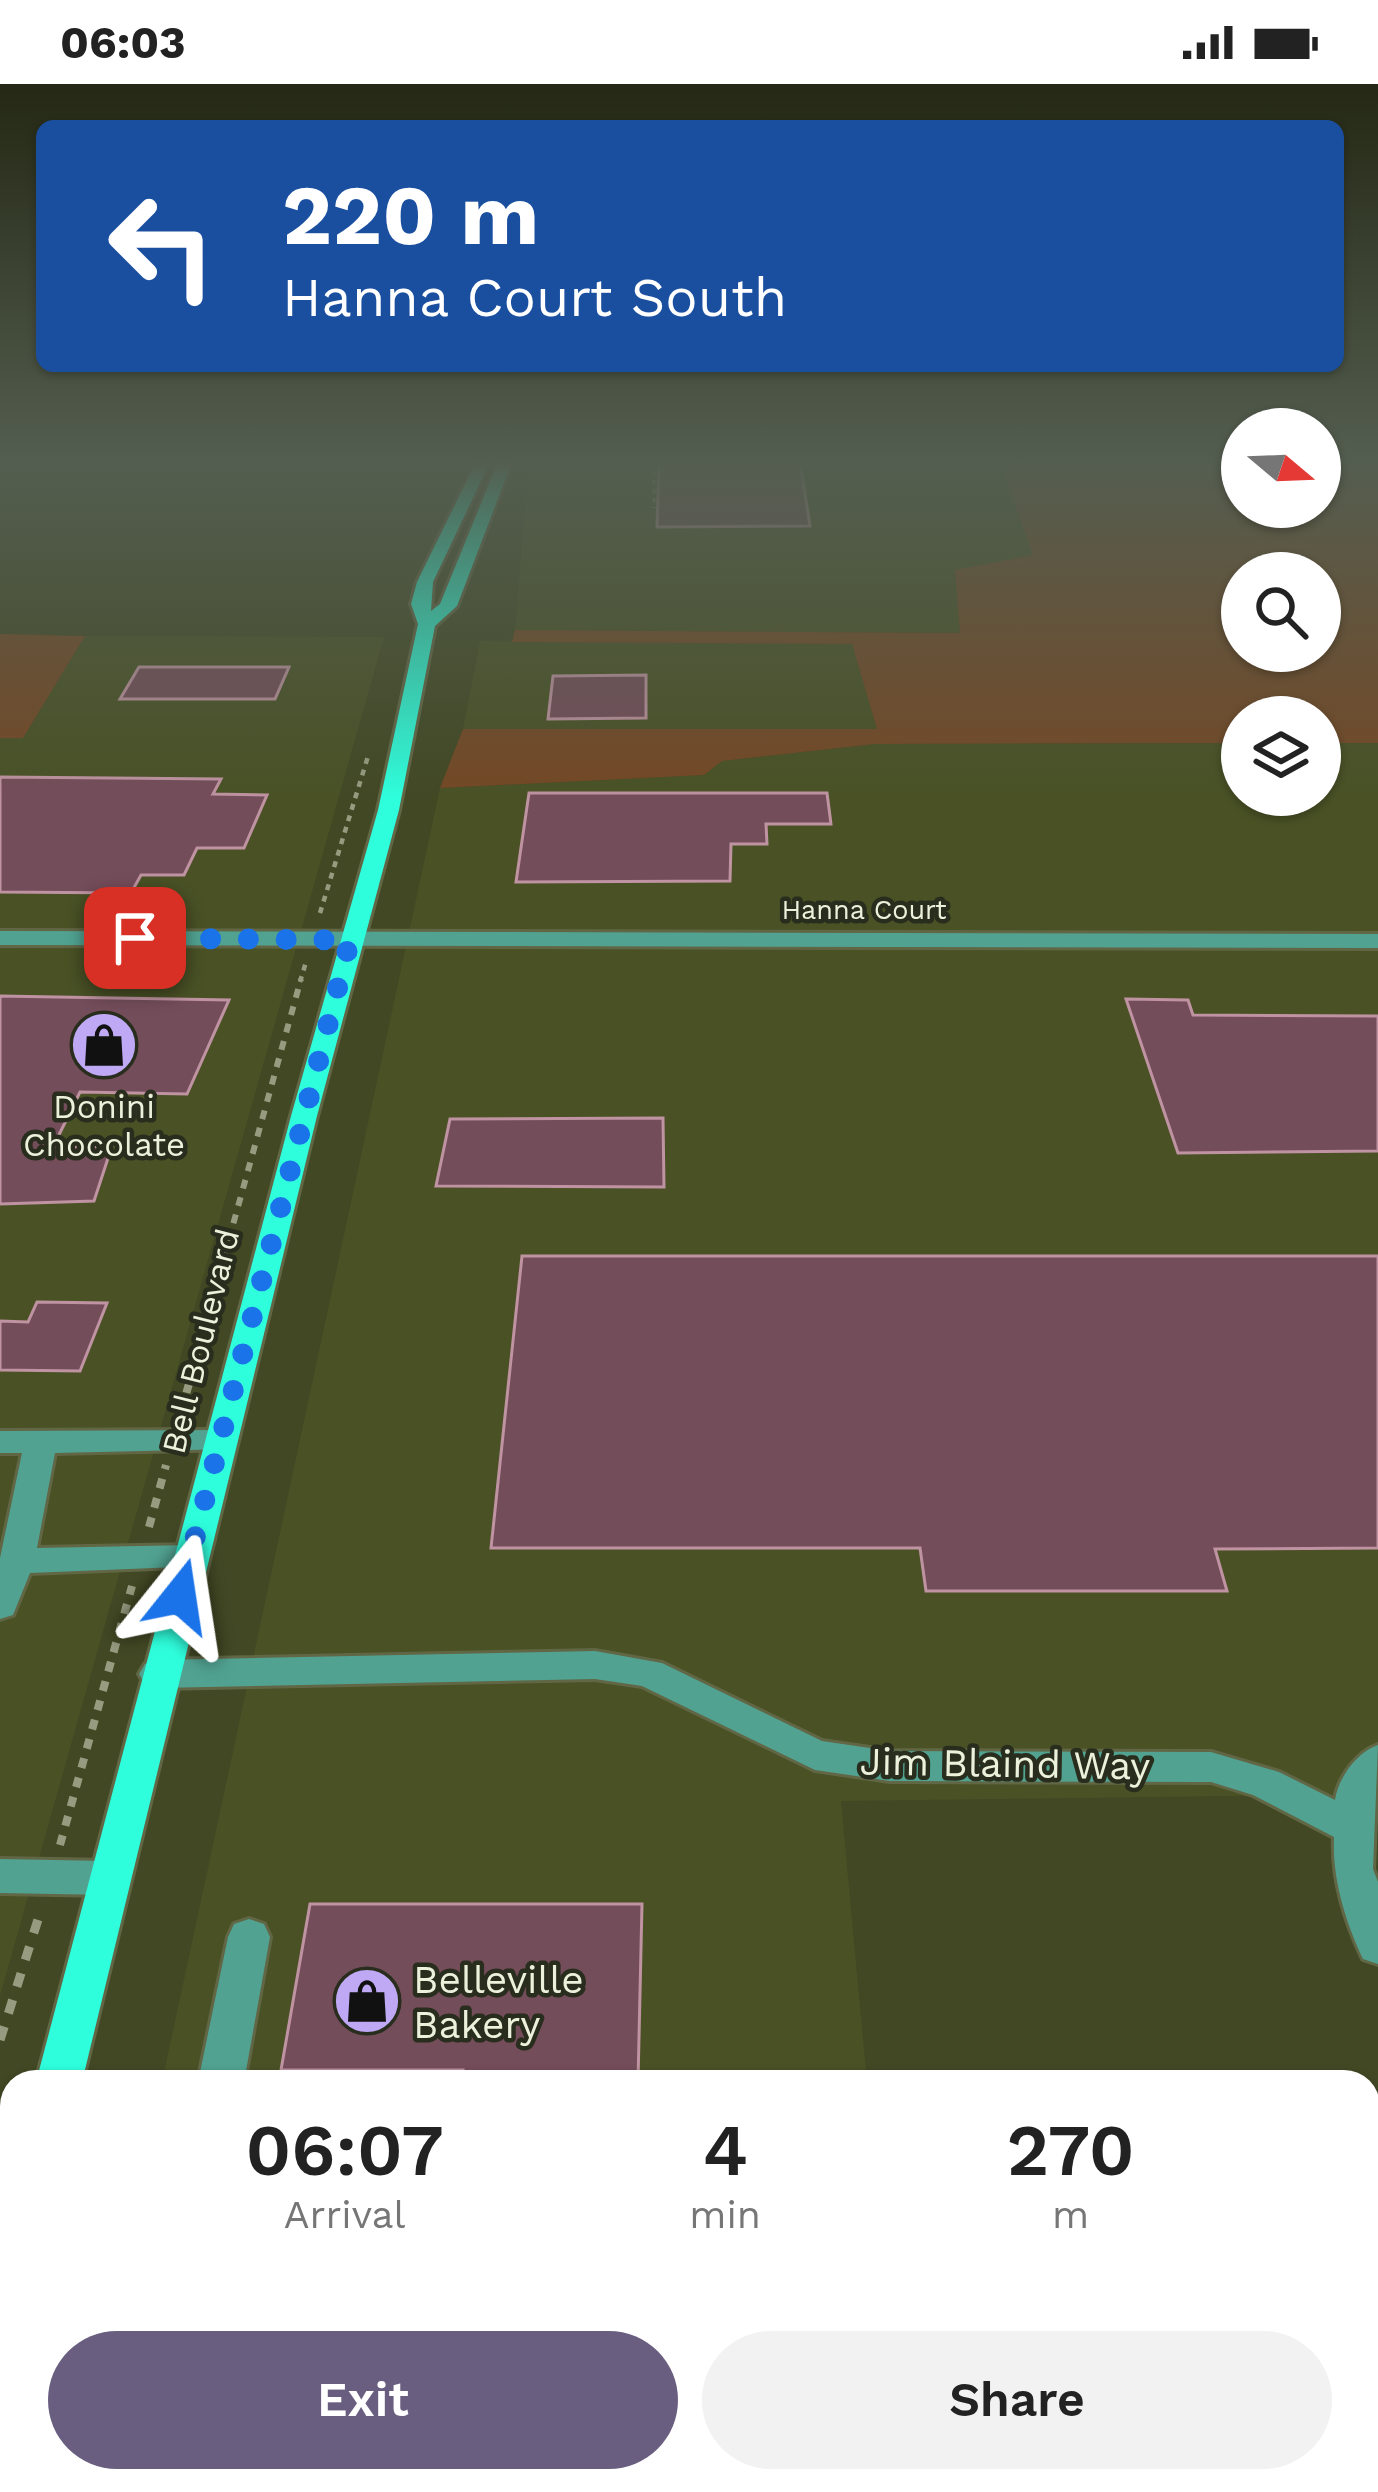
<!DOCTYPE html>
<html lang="en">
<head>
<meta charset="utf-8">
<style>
  body { margin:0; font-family:"Work Sans",sans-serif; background:#f2f2f2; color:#222; height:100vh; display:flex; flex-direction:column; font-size:45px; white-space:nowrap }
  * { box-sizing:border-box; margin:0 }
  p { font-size:39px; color:#767676 }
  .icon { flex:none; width:66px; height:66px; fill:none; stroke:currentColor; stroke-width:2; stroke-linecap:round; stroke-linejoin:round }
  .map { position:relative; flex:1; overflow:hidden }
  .drawer { position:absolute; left:0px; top:1986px; width:1380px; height:423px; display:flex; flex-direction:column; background:#fff; border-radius:36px 36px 0 0; box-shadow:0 3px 9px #0004 }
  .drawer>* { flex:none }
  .top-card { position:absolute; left:36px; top:36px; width:1308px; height:252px; border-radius:18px; box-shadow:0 3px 9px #0004; background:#1a4fa0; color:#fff; overflow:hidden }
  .needle { width:78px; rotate:109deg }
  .tools { position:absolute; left:1221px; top:324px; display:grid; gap:24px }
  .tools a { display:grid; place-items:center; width:120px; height:120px; border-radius:50%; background:#fff; box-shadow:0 3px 9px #0004; font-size:60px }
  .pin { position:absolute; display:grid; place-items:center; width:102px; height:102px; color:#fff; margin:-51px; border-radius:24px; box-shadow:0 6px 18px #0006 }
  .me { position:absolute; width:132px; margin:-66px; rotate:15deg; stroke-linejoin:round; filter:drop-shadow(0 0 9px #0008) }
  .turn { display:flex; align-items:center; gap:42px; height:252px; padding:0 48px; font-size:54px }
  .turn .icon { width:156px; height:156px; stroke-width:2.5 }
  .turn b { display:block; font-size:84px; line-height:102px }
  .eta { display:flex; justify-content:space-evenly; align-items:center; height:204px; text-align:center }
  .eta b { font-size:72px; font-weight:600; line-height:84px }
  .button { display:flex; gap:24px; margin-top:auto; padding:24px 48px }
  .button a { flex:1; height:138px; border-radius:72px; background:#695e80; color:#fff; font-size:48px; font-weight:600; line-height:138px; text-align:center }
  .button a+a { background:#f2f2f2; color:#222 }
  .status { display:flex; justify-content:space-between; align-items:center; height:84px; padding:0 60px; background:#fff; direction:ltr }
  .status svg { height:33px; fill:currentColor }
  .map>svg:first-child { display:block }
</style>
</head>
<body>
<div class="status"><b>06:03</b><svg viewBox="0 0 49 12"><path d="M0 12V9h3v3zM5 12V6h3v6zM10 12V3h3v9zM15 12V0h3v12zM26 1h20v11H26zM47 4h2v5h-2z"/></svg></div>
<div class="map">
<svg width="1378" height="2408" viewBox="0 0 1378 2408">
  <rect width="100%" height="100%" fill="#424824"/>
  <!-- built -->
  <g fill="#495125">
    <path d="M529,378H1000L1034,472L961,549L515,546Z"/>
    <path d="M85,552L384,553L0,1912V654H23Z"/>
    <path d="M480,557L853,560L877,645H463Z"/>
    <path d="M1242,659V711H1320V659H1378V1710L841,1717L867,1998H162L440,704L703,691L722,677L875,660Z"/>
    <path d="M81,2397H905L907,2408H78Z"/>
  </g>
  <!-- green -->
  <g fill="#744825" fill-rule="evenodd">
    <path d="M1000,378H1242V423H1320V378H1378V659H1320V633H1242V659L875,660L722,677L704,691L440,704L463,645H877L852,560L512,558L515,546L960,549L955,486L1033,471ZM1242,489H1320V567H1242Z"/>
    <path d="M0,550L85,552L23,654H0Z"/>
  </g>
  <!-- building -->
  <g fill="#744d5a" stroke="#bf93a1" stroke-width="3">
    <path d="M659,378H800L810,442L657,443Z"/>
    <path d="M139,583H289L275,615H120Z"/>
    <path d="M646,591V634L548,635L553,592Z"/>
    <path d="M0,693L221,695L213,710L267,711L244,764H197L184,791H141L131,809L0,808Z"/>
    <path d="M529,709H827L831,740H766L767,760H731L730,797L516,798Z"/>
    <path d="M0,912L229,916L187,1010L80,1008L53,1063L112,1062L94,1117L0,1120Z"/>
    <path d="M1126,915L1188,916L1193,931L1378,932V1067L1178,1069Z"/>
    <path d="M663,1034L664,1103L436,1102L450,1035Z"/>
    <path d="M522,1172H1378V1464L1215,1465L1227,1507H926L920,1464H491Z"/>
    <path d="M37,1218L107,1219L80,1287L0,1286V1237L28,1238Z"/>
    <path d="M310,1820H642L638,1998H462L463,1986H281Z"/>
  </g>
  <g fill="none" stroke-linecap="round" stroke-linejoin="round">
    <defs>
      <g id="minor">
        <path d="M0,847L1378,850V864L0,861Z"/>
        <path d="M220,1346L232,1349L236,1357L232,1365L55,1369L37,1464L191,1461L203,1464L209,1473L203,1482L30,1489L13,1531L0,1535V1474L22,1369H0V1347Z"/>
        <path d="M595,1567L662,1579L822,1657L890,1667L1211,1668L1279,1688L1335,1716C1338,1694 1357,1668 1378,1661L1373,1785L1378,1798V1880L1363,1875C1345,1837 1332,1794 1334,1753L1253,1711L1211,1698L890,1697L815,1686L642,1602L595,1595L158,1604L145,1600L139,1590L145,1580L158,1576Z"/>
        <path d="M0,1775L109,1777L124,1782L130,1794L124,1806L109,1811L0,1809Z"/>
        <path d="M249,1835L264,1840L270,1853L244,1998H198L228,1853L234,1840Z"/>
        <path d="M176,2397H228L227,2408H175Z"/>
      </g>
      <g id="major">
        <path d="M476,378H490L433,498L431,527L440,520L498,378H512L457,522L435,542L399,726L317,1032L82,1998H36L291,1032L378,726L418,540L411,520L417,498Z"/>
        <path d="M12,2169V2263L0,2268V2174Z"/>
      </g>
    </defs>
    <!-- minor casing -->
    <use href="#minor" stroke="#616645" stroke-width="6"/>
    <!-- major casing -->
    <use href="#major" stroke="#616645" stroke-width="6"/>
    <!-- path-far4 -->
    <path stroke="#979c80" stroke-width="3" stroke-dasharray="4.5 4.5" stroke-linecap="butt" d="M654,378V424"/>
    <!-- path-far3 -->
    <g stroke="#979c80" stroke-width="4.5" stroke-dasharray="6 6" stroke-linecap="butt">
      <path d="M320,829L369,669"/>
      <path d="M300,898L306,878"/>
    </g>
    <!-- path-far2 -->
    <path stroke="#979c80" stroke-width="6" stroke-dasharray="9 9" stroke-linecap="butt" d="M195,1278L301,895"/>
    <!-- path-far1 -->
    <g stroke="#979c80" stroke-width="8" stroke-dasharray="10 10" stroke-linecap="butt">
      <path d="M181,1328L196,1275"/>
      <path d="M149,1443L166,1381"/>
      <path d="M60,1761L132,1502"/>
    </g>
    <!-- path -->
    <path stroke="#979c80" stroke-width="9" stroke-dasharray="14 14" stroke-linecap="butt" d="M0,1956L41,1826"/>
    <!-- minor -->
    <use href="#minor" fill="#51a291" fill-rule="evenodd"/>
    <!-- major -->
    <use href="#major" fill="#2efedc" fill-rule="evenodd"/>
  </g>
  <!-- sky -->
  <linearGradient id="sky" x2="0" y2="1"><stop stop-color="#242814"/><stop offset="0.53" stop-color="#545e50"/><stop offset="1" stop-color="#545e50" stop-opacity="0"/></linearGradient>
  <rect width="1378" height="715" fill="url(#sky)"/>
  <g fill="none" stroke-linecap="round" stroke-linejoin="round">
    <!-- route -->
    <path stroke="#1a73e8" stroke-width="21" stroke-dasharray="0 37.8" d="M135,854L350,856L180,1512"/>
  </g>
  <!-- icons -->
  <defs>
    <symbol id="shop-disc" viewBox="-11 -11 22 22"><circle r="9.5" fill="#bfa8f4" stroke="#292d1d"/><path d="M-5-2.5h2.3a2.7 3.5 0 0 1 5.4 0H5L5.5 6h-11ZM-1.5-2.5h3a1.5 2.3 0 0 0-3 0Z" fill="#111"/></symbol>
  </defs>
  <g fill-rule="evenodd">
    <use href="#shop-disc" x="66" y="923" width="76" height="76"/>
    <use href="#shop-disc" x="329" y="1879" width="76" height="76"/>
  </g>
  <g text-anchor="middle" stroke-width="9" stroke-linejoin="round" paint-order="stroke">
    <!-- far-street labels -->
    <g font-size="27" fill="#ecf1dc" stroke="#292d1d">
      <text x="864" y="835">Hanna Court</text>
    </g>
    <!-- poi labels -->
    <g font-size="33" fill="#ecf1dc" stroke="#292d1d">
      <text x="104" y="1034">Donini<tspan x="104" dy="38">Chocolate</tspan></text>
    </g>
    <!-- street labels -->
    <g font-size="33" fill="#ecf1dc" stroke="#292d1d">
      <text transform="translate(200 1257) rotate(-76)" y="12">Bell Boulevard</text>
    </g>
    <!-- near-street labels -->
    <g font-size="39" fill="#ecf1dc" stroke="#292d1d">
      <text transform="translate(1005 1679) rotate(1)" y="14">Jim Blaind Way</text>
    </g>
    <!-- near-poi labels -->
    <g font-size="39" fill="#ecf1dc" stroke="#292d1d" text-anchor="start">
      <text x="413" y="1909">Belleville<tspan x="413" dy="45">Bakery</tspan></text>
    </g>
  </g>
</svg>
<div class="tools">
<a><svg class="needle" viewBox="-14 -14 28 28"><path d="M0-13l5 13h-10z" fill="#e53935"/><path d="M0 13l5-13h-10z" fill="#767676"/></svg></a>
<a><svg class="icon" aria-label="search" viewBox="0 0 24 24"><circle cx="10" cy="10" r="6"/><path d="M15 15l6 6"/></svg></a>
<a><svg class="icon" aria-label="layers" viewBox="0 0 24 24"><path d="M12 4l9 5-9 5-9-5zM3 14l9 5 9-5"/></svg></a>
</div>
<div class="pin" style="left:135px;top:854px;background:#d93025"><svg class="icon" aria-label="arrive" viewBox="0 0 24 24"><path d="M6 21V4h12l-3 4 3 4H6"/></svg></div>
<svg class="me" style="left:180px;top:1512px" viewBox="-20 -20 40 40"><path d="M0-17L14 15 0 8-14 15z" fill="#1a73e8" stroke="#fff" stroke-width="4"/></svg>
<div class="top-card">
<div class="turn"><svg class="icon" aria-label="left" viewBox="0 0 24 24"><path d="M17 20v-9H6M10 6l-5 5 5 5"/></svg><div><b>220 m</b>Hanna Court South</div></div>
</div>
<section class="drawer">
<div class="eta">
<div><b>06:07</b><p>Arrival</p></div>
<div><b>4</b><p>min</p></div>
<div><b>270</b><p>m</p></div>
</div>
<div class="button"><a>Exit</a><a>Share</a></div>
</section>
</div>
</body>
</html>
